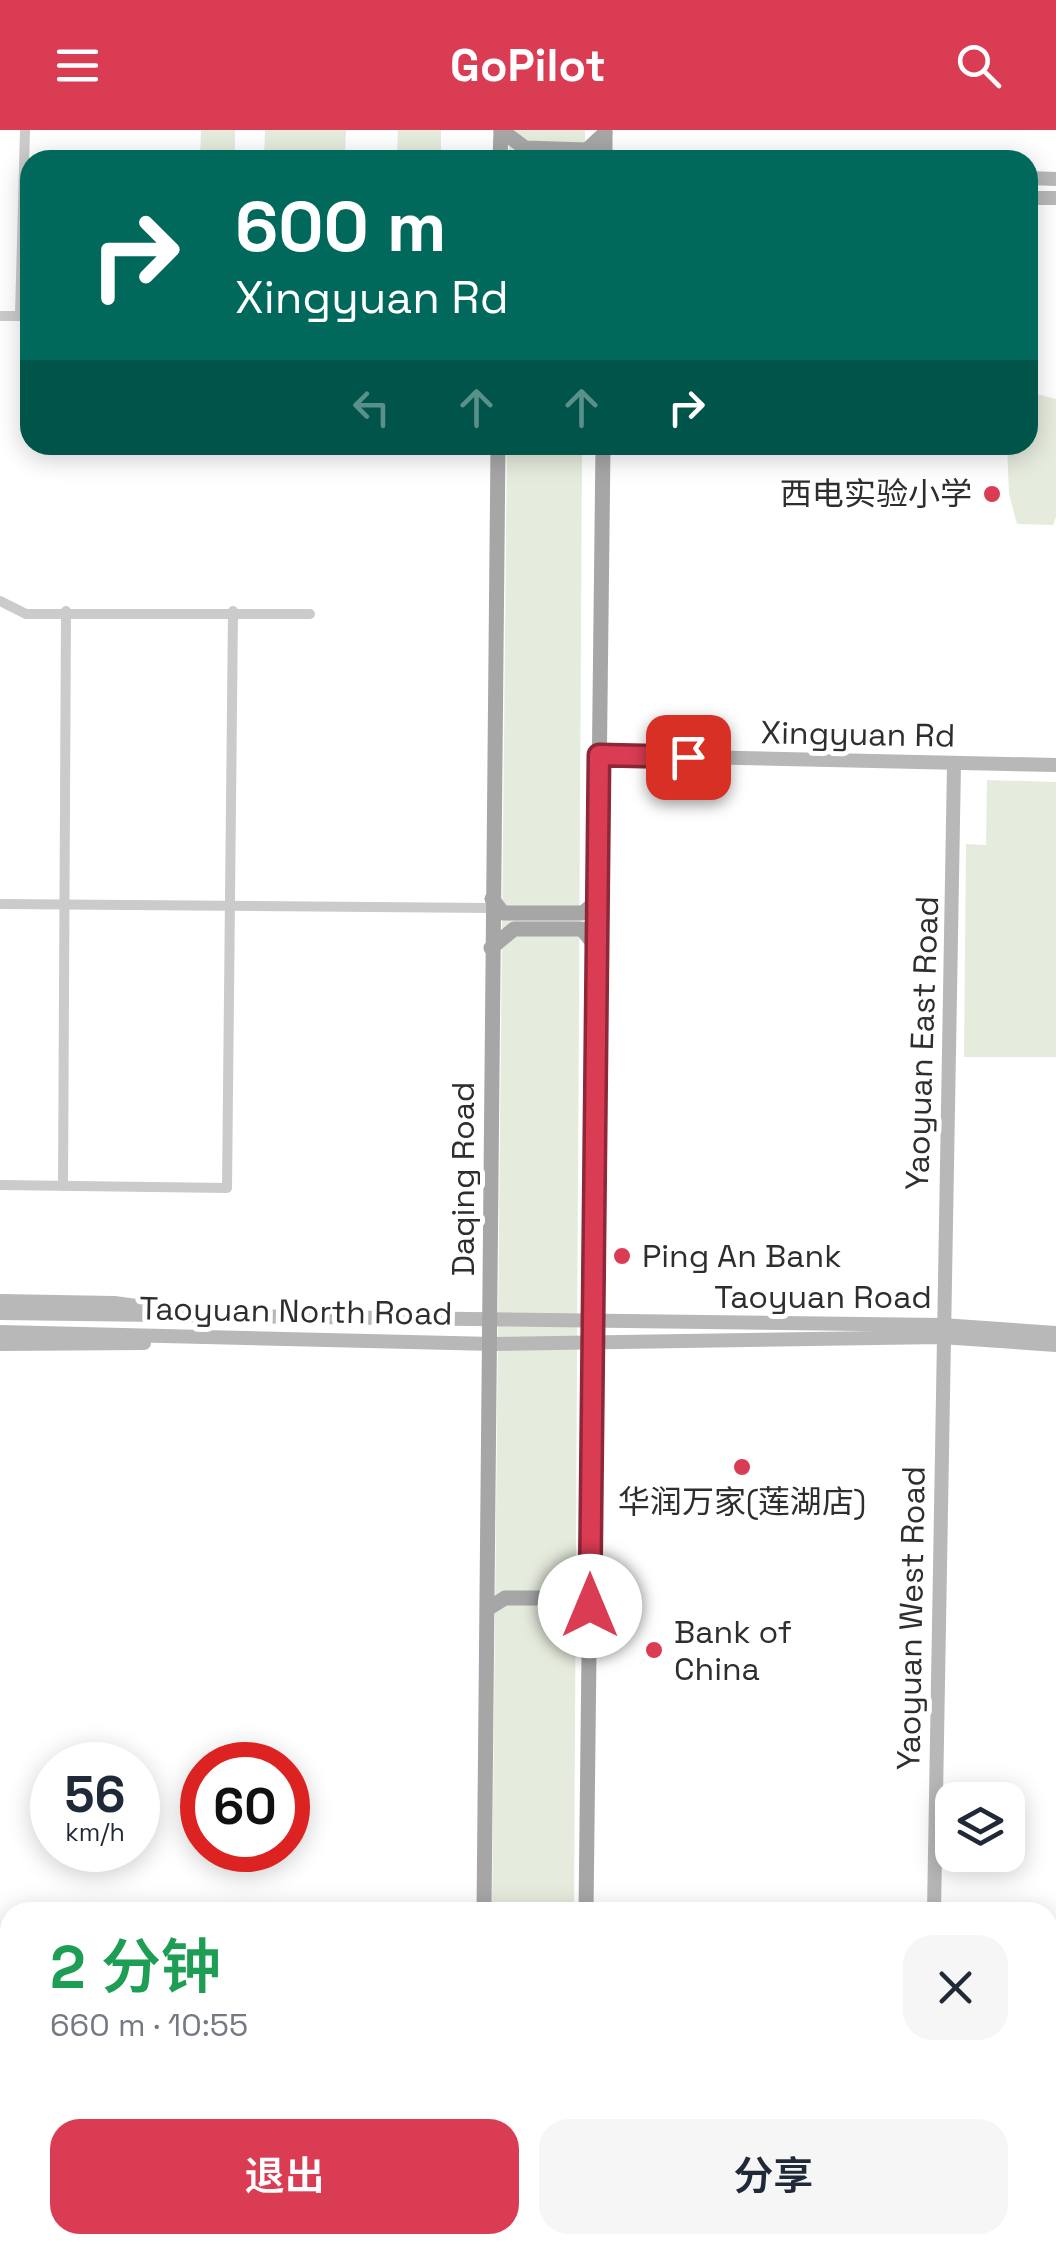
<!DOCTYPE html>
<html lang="zh">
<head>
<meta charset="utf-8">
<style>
  body { margin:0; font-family:"Space Grotesk","Noto Sans SC",sans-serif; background:#f6f6f7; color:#1f2937; height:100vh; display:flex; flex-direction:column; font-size:38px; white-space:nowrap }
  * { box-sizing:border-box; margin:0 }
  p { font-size:32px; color:#747a83 }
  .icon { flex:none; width:55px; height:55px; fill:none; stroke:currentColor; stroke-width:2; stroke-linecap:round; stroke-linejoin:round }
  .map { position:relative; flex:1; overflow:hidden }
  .details { position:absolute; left:0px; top:1772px; width:1058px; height:352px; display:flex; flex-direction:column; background:#fff; border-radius:30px 30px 0 0; box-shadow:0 5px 25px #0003 }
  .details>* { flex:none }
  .hud { position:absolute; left:20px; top:20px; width:1018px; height:305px; border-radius:30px; box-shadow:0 5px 25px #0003; background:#00695c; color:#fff; overflow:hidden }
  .buttons { position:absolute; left:935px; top:1652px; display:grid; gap:20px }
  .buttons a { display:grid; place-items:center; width:90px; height:90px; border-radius:20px; background:#fff; box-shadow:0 5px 25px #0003; font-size:50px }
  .speed { position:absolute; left:30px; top:1612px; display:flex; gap:20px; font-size:50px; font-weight:700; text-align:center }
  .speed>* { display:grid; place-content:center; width:130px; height:130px; border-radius:50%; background:#fff; box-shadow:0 5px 25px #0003; line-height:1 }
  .speed small { font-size:25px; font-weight:400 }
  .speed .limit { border:15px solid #d22; background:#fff; color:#111 }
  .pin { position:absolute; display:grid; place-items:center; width:85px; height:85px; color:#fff; margin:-42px; border-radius:20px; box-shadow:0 5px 15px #0006 }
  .me { position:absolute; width:110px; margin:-55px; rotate:0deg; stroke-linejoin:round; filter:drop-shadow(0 0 8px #0008) }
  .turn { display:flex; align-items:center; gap:35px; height:210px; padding:0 50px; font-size:45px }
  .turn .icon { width:130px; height:130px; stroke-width:2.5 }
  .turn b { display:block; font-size:70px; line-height:85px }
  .lanes { display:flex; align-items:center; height:95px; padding:0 50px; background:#0003; justify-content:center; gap:50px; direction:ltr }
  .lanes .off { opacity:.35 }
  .round { display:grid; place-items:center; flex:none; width:105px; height:105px; border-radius:30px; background:#f6f6f7 }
  .head { display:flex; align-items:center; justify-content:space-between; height:170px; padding:0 50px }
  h1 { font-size:60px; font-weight:600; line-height:75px; color:#1e9e55 }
  .action { display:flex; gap:20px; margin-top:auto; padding:20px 50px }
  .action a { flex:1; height:115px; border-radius:30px; background:#da3c54; color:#fff; font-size:40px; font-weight:600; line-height:115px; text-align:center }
  .action a+a { background:#f6f6f7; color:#1f2937 }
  header { display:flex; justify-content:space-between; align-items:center; height:130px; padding:0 50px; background:#da3c54; color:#fff; font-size:45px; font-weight:600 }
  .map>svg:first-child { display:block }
</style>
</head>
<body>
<header><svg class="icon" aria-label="menu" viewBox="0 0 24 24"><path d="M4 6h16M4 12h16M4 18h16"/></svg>GoPilot<svg class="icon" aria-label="search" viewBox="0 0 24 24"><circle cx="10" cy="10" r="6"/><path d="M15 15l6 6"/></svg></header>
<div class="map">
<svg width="1056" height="2123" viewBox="0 0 1056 2123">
  <rect width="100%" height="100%" fill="#fff"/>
  <!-- green -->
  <g fill="#e5ebdd">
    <path d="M201,0H235V30H200Z"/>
    <path d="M265,0H346L345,30H264Z"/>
    <path d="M398,0H441V30H397Z"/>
    <rect x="509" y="0" width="76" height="30"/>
    <path d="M1041,265L1056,269V387L1053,395L1017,394L1009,364L1007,315H1028V266Z"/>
    <path d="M507,315H582L574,1782H492Z"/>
    <path d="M987,650L1056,652V927H964L966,714L986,715Z"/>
  </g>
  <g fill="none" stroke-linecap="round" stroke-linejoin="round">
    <!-- street -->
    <g stroke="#cbcbcb" stroke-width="10">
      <path d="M0,186H30"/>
      <path d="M20,186L25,0"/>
      <path d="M0,471L26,484H310"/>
      <path d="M0,774L491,778"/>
      <path d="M0,1055L227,1058L233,481"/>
      <path d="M63,1056L66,481"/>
      <path d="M0,1952H10"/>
      <path d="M104,2123V2115"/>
      <path d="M410,2123V2115"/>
    </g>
    <!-- secondary -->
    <g stroke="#b8b8b8" stroke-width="14">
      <path d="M1028,48L1056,49"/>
      <path d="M1028,68H1056"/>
      <path d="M599,625L1056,635"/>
      <path d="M0,1171L114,1173L152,1178"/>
      <path d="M0,1183L942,1195L1056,1203"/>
      <path d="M0,1202L493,1214L941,1207L1056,1215"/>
      <path d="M0,1214L144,1213"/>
      <path d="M934,1782L954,634"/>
      <path d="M1048,2042L1056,2043"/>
      <path d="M928,2123V2115"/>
    </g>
    <!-- primary -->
    <g stroke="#a6a6a6" stroke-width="15">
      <path d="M501,0L525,18L587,20L605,3"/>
      <path d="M605,0V30"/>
      <path d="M500,30L501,0"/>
      <path d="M492,769L503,783H583L597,771"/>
      <path d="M491,818L514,799H582L596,817"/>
      <path d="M489,1478L505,1468H583L590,1476"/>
      <path d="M484,1782L498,315"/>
      <path d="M586,1782L603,315"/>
      <path d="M480,2123V2115"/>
      <path d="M581,2123V2115"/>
    </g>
  </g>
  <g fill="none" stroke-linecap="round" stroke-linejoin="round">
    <defs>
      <path id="route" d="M590,1476L599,625L688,627"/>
    </defs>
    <!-- route casing -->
    <use href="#route" stroke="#8e2737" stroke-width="25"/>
    <!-- route -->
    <use href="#route" stroke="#da3c54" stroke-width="18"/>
  </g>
  <!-- markers -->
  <g fill="#da3c54" stroke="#fff" stroke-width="4">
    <circle cx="992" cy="364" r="10"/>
    <circle cx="622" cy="1126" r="10"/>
    <circle cx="742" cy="1337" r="10"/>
    <circle cx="654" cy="1520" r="10"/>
  </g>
  <g text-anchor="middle" stroke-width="10" stroke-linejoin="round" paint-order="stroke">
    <!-- poi labels -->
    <g font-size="32" fill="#2e2e2e" stroke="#fff" text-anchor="start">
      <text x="972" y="375" text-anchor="end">西电实验小学</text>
      <text x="642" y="1137">Ping An Bank</text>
      <text x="742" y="1383" text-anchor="middle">华润万家(莲湖店)</text>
      <text x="674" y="1513">Bank of<tspan x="674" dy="37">China</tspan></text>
    </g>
    <!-- street labels -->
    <g font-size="32" fill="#2e2e2e" stroke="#fff">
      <text transform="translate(858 604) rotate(1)" y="11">Xingyuan Rd</text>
      <text transform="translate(922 913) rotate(-88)" y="11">Yaoyuan East Road</text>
      <text transform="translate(463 1049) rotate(-90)" y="11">Daqing Road</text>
      <text x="823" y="1178">Taoyuan Road</text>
      <text transform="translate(296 1181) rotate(1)" y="11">Taoyuan North Road</text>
      <text transform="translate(911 1488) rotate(-89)" y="11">Yaoyuan West Road</text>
    </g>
  </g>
</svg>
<div class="buttons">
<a><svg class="icon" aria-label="layers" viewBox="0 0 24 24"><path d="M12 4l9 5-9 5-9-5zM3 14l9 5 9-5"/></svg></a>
</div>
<div class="speed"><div>56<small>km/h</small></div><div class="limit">60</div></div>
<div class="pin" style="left:688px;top:627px;background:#d93025"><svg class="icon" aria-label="arrive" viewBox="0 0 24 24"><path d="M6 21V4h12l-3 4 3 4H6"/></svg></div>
<svg class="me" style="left:590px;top:1476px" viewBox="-20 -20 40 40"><circle r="19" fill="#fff"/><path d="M0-13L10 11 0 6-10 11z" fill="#da3c54"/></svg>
<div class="hud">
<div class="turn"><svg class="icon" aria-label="right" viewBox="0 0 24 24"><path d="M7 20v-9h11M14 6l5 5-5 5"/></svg><div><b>600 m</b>Xingyuan Rd</div></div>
<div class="lanes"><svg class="icon off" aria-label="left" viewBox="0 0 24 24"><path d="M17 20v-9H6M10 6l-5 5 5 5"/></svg><svg class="icon off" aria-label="ahead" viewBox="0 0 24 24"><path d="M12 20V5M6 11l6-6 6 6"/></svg><svg class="icon off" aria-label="ahead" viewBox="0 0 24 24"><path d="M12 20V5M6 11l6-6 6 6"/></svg><svg class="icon" aria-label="right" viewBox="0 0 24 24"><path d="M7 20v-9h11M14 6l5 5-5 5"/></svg></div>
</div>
<section class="details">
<div class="head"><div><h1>2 分钟</h1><p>660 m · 10:55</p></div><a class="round"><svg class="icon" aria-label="close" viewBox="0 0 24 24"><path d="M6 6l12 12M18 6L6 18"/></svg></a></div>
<div class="action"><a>退出</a><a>分享</a></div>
</section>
</div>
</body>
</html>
